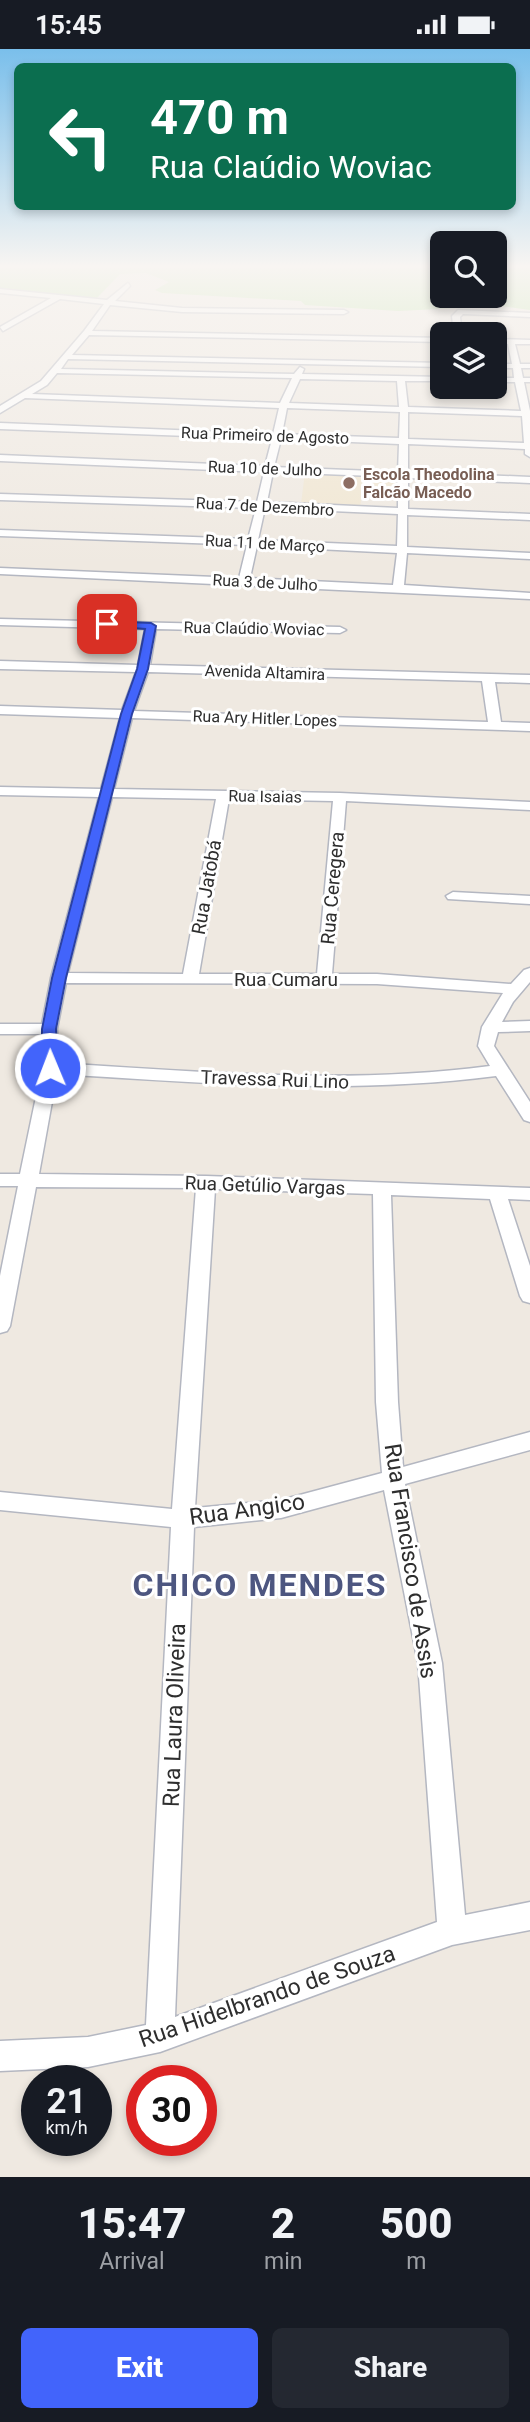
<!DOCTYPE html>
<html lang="en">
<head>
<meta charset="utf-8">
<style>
  body { margin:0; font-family:Roboto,sans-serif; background:#242831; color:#f1f3f6; height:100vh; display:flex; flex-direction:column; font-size:26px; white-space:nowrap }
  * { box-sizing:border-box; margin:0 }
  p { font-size:23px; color:#9ea1a6 }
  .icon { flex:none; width:38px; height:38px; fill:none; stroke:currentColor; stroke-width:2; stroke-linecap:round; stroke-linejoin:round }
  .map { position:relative; height:2128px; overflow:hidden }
  .side { display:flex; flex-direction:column; background:#171b24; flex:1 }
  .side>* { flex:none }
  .banner { position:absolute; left:14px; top:14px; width:502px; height:147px; border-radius:10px; box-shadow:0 4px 10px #0003; background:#0b6e4f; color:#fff; overflow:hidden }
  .fabs { position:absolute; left:430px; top:182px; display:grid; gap:14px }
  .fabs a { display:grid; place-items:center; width:77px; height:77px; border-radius:10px; background:#171b24; box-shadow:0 4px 10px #0003; font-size:35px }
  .speed { position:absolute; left:21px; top:2016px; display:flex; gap:14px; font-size:35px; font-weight:700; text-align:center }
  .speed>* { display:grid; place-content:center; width:91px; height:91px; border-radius:50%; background:#171b24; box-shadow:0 4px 10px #0003; line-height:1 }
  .speed small { font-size:18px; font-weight:400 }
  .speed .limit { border:10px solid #d22; background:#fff; color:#111 }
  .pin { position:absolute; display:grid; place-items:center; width:60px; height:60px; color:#fff; margin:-30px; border-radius:14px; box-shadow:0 4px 10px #0006 }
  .me { position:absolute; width:77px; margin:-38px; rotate:359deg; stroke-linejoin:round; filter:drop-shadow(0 0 5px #0008) }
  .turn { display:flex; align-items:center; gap:24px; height:147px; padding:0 21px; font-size:32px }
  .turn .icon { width:91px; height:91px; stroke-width:2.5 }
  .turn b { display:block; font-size:49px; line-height:60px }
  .eta { display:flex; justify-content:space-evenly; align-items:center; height:119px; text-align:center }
  .eta b { font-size:42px; font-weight:800; line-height:49px }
  .button { display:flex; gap:14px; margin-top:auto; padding:14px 21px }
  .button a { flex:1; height:80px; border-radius:10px; background:#4264fb; color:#fff; font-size:28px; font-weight:800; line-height:80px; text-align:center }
  .button a+a { background:#242831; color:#f1f3f6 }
  .status { display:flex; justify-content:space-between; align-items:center; height:49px; padding:0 35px; background:#171b24; direction:ltr }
  .status svg { height:19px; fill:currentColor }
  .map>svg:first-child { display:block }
</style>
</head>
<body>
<div class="status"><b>15:45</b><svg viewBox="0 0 49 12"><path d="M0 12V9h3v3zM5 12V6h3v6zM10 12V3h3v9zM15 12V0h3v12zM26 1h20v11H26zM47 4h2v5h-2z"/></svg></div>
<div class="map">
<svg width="530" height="2128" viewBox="0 0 530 2128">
  <rect width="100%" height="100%" fill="#efe9e1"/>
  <!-- education -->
  <path fill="#f0e6d1" d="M305,423L394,427L396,441L363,440L360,457L301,455Z"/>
  <!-- green -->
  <path fill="#b6e59e" d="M0,219H443V247H495V219H530V261L500,257L398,262L305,256L301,252L162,244L155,241L169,233L146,224L120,225L96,250L0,240Z"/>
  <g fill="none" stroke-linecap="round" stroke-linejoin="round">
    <defs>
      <g id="minor">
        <path d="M128,234L130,237L115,252L182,259L344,261L348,263L344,265L182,263L110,256L92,282L443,289V293L89,286L72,306L443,314V318L68,310L61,320L294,325L300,318L304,320L302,325L443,328V332H405L408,358L521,362L515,333H495V329H514L513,319H495V315H512L508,295L495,294V290L530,291V295H515L520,315H530V319H521L523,329H530V333H524L530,362V408L525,405V400L408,395V423L530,428V434L408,429V460L530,465V471L407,466V498L530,504V510L407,504L404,536L530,544V550L0,525V519L239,529L247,496L0,487V481L248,490L256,459L0,451V445L257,453L264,423L0,412V406L265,417L272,390L0,380V374L273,385L279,359L25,349L0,364V357L41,332L84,282L104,255L60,250L3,282L0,278L51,249L0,244V240L107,251ZM57,324L292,329L280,354L32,345L47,336ZM300,330L397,332L399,358L289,354ZM287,359L400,363L399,389L282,385ZM408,363L522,367L524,394L408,390ZM281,390L399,395L398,423L274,418ZM273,423L398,428V459L267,453ZM265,459L398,465L397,497L258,491ZM257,497L397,504L393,536L250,529Z"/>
        <path d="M458,261L530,264V268L463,265L460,268L462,285H454L452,267Z"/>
        <path d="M0,570L340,578L346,581L340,584L156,580L150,616L530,626V634L495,633L501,673L530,674V682L132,669L114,740L340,744L530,753V761L346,752L332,925H377L511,935L524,921L530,919V933L513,953L502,973L530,972V982L498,983L494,997L530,1053V1073L524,1071L496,1027C349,1046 204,1034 57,1025L39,1125L206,1127L530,1139V1151L508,1150L530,1217V1254L523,1252L520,1247L490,1150L391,1146L398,1353L403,1418L530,1383V1401L405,1435L442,1614L465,1866L530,1853V1881L452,1896L160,2003L88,2018L0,2022V1992L88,1988L146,1976L171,1478L0,1461V1443L172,1460L196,1139L36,1138L10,1277L7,1282L0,1284V1227L18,1137H0V1125H20L42,1019L41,985H0V975H42L51,929L99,748L0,746V738L101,740L120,669L0,665V657L122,661L136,623L0,620V612L138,616L145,580L0,576ZM148,623L482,632L488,673L134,662ZM112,748L216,750L183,925L68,924ZM229,750L333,752L317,925H199ZM66,934L377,935L503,944L482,978L478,997L490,1017C346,1036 203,1023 58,1014L57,980ZM215,1140L373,1145L376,1353L382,1424L281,1451L195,1459ZM384,1441L418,1614L437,1873L175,1968L194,1478L281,1469Z"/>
        <path d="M453,843L530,847V855L448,850L446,847Z"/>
      </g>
    </defs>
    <!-- minor casing -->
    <use href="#minor" stroke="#b4b7c1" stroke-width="3"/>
    <!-- minor -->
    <use href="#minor" fill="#fff" fill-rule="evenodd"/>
  </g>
  <!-- sky -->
  <linearGradient id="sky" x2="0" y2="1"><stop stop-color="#7abfeb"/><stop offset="0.42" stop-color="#f8f5f2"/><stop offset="1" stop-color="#f8f5f2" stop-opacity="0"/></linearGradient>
  <rect width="530" height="517" fill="url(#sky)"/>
  <!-- route -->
  <path fill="#4264fb" stroke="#2b41a3" stroke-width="2" d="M107,572L151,574L156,577L148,620L132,665L66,929L56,980L58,1019L50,1024L42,1019V980L52,929L121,665L137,620L145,580L103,577V573Z"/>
  <!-- markers -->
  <circle fill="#8d6e63" stroke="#fff" stroke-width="2.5" cx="349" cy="434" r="7"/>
  <g text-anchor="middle" stroke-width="6" stroke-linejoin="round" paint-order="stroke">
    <!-- far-street labels -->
    <g font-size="16" fill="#2e2e2e" stroke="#fff">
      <text transform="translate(265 386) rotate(2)" y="6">Rua Primeiro de Agosto</text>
      <text transform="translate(265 419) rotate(2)" y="6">Rua 10 de Julho</text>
      <text transform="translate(265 457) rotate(3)" y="6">Rua 7 de Dezembro</text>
      <text transform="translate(265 494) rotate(3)" y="6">Rua 11 de Março</text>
      <text transform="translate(265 533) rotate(3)" y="6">Rua 3 de Julho</text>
      <text transform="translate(254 579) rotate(1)" y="6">Rua Claúdio Woviac</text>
      <text transform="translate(265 623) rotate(2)" y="6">Avenida Altamira</text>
      <text transform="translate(265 669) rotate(2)" y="6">Rua Ary Hitler Lopes</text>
      <text transform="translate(265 747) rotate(1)" y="6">Rua Isaias</text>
    </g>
    <!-- far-education labels -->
    <g font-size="16" font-weight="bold" fill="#785e54" stroke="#fff" text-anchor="start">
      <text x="363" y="431">Escola Theodolina<tspan x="363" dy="18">Falcão Macedo</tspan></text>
    </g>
    <!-- street labels -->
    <g font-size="19" fill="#2e2e2e" stroke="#fff">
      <text transform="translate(206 838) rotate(-80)" y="7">Rua Jatobá</text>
      <text transform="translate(332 839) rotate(-85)" y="7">Rua Ceregera</text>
      <text x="286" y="937">Rua Cumaru</text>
      <text transform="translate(275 1030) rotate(2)" y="7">Travessa Rui Lino</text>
      <text transform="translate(265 1136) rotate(2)" y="7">Rua Getúlio Vargas</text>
    </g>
    <!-- near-street labels -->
    <g font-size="23" fill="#2e2e2e" stroke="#fff">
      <text transform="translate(247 1460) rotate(-8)" y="8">Rua Angico</text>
      <text transform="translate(411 1512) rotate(81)" y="8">Rua Francisco de Assis</text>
      <text transform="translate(174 1666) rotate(-88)" y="8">Rua Laura Oliveira</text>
      <text transform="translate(267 1947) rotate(-19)" y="8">Rua Hidelbrando de Souza</text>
    </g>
    <!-- near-district labels -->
    <g font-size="32" font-weight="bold" letter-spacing="2" fill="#4d5680" stroke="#fff">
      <text x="260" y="1547">CHICO MENDES</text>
    </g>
  </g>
</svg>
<div class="fabs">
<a><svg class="icon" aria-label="search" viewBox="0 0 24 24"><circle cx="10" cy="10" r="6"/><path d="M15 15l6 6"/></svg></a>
<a><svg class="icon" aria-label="layers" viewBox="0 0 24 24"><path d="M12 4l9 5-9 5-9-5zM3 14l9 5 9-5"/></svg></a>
</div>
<div class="speed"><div>21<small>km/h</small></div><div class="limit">30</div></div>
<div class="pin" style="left:107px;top:575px;background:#d93025"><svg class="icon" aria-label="arrive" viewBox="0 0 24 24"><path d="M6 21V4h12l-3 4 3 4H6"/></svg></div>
<svg class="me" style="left:50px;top:1019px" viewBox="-20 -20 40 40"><circle r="17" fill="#4264fb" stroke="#fff" stroke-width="3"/><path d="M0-11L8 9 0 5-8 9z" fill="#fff"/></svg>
<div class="banner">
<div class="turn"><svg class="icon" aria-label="left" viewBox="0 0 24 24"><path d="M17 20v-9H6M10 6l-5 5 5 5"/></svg><div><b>470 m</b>Rua Claúdio Woviac</div></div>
</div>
</div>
<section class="side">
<div class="eta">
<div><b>15:47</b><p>Arrival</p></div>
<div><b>2</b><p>min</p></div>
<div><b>500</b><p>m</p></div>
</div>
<div class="button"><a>Exit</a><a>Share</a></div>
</section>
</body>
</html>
